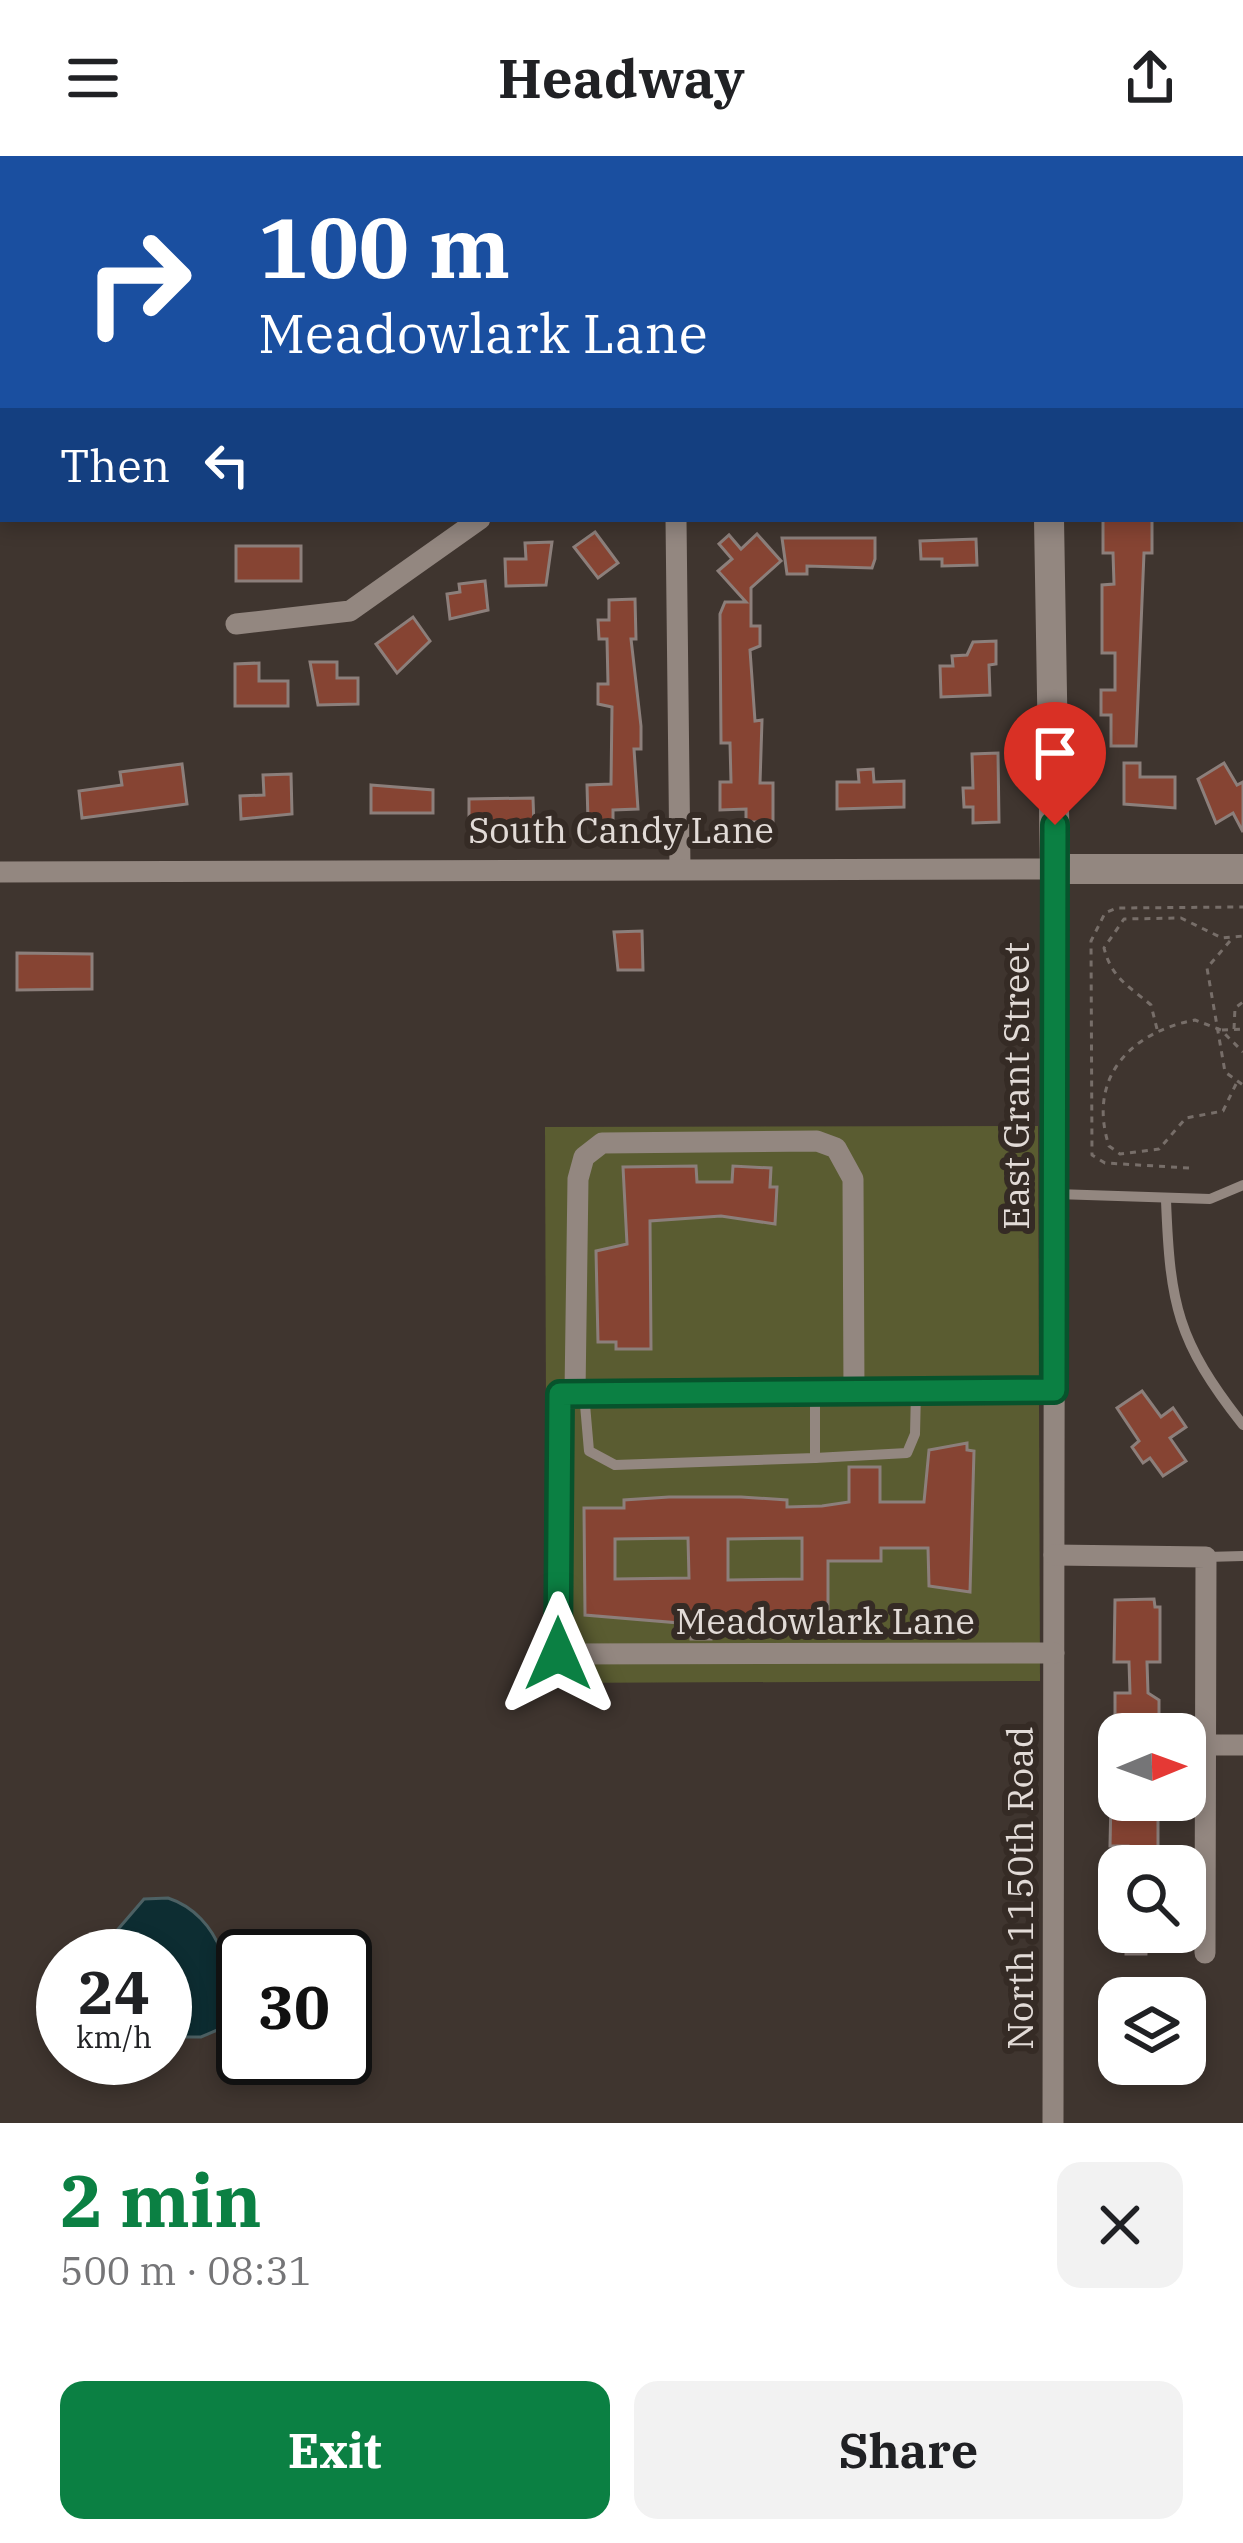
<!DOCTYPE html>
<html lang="en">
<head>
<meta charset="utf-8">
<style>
  body { margin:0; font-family:"IBM Plex Serif",serif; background:#f2f2f2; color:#202124; height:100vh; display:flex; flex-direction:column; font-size:45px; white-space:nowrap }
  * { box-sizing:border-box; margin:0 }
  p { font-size:39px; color:#757577 }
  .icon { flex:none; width:66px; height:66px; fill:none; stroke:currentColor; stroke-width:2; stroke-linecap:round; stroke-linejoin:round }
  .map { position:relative; height:1967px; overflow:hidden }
  .side { display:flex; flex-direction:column; background:#fff; flex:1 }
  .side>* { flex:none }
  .banner { position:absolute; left:0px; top:0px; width:1245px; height:366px; box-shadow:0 6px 18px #0003; background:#1a4fa0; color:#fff; overflow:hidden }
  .needle { width:78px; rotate:89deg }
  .fabs { position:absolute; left:1098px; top:1557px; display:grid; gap:24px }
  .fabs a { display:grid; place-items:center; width:108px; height:108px; border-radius:24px; background:#fff; box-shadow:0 6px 18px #0003; font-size:60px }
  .speed { position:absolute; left:36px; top:1773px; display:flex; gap:24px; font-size:60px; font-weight:700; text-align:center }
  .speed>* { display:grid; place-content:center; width:156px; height:156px; border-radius:50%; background:#fff; box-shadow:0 6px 18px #0003; line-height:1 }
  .speed small { font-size:30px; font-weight:400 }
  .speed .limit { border:6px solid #111; border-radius:18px; background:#fff; color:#111 }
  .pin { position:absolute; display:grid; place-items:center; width:102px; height:102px; color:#fff; margin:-123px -51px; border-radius:50% 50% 50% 0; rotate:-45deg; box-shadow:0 0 12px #0007 }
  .pin .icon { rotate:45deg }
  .me { position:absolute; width:132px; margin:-66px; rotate:0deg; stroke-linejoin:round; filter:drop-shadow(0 0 9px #0008) }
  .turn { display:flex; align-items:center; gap:42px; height:252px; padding:0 60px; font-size:54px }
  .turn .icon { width:156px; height:156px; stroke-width:2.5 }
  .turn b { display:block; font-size:84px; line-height:102px }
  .then { display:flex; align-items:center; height:114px; padding:0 60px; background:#0003; gap:24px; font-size:45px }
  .round { display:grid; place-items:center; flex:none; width:126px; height:126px; border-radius:24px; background:#f2f2f2 }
  .head { display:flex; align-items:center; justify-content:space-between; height:204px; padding:0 60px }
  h1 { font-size:72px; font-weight:700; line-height:90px; color:#0b8043 }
  .action { display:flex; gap:24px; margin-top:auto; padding:24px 60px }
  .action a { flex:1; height:138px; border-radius:24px; background:#0b8043; color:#fff; font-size:48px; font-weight:700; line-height:138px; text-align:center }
  .action a+a { background:#f2f2f2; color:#202124 }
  header { display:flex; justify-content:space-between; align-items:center; height:156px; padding:0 60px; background:#fff; font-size:54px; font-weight:700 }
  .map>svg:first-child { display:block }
</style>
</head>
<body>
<header><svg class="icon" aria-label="menu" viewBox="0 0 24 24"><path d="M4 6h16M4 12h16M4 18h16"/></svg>Headway<svg class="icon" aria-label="share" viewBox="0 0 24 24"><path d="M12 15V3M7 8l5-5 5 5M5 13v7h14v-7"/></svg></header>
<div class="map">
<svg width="1243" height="1967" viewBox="0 0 1243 1967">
  <rect width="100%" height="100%" fill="#3f352f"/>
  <!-- green -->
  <path fill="#5a5c31" d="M1038,970L1040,1525L547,1527L545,971Z"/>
  <!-- water -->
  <path fill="#0d2d32" stroke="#4d6164" stroke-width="3" d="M168,1742C220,1759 240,1824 222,1872L201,1881H165V1800H95L144,1743Z"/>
  <!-- building -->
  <g fill="#864433" stroke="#8c7f7b" stroke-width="3" fill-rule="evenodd">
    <path d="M1103,363H1152V397H1144L1136,590H1111V559H1101V534H1115V497H1102V429L1114,428L1113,397H1103Z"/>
    <path d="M595,376L618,407L598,422L574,391Z"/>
    <path d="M757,378L781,405L751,432V470H760V490L750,494L755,565L762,564L760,627H773V666H746V653L720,654V626H731L730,587H721L720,458L725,446H746L718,415L732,403L719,388L729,379L741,393Z"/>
    <path d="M782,382H875V403L872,412L807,410V418H787Z"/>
    <path d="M976,383L977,409L942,410V403H921L920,385Z"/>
    <path d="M552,386L546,429L506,430L505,403H526L525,387Z"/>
    <rect x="236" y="390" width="65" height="35"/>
    <path d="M485,425L488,454L450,463L447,438L460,436L459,428Z"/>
    <path d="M635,443L636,483H631L641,570V593H634L638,653L613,654V664L588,665L587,629L611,628L612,551L598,548V528H608L607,483H599L598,464H609V444Z"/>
    <path d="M413,461L430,485L397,517L376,488Z"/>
    <path d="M996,485V508L989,509L990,539L941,541L940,510H953L952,500L967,499L973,486Z"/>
    <path d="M310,506H337V522H358V548L318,549Z"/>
    <path d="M259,507V525H288V550H235V508Z"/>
    <path d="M998,597L999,666L973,667V651H964L963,632H973L972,598Z"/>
    <path d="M1124,607H1140V621H1175V652L1124,648Z"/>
    <path d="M1224,607L1237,629L1243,626V676L1233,657L1216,667L1198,623Z"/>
    <path d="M182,608L187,648L82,662L79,635L122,629L120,616Z"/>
    <path d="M873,613L874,626L904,625V651L837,653V626H859L858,614Z"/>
    <path d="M291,618L292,658L241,663L240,640L264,639L263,619Z"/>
    <path d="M371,629L433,634V657H371Z"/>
    <path d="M533,642L534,670H469V643Z"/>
    <path d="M642,775L643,814H618L614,776Z"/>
    <path d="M17,797L92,798V833L17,834Z"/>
    <path d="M696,1010L697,1026H732L733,1010L771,1012L770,1031H777L775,1068L721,1060L650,1065L651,1193H616V1186H598L596,1095L627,1088L623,1011Z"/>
    <path d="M1142,1235L1161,1261L1173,1252L1186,1271L1170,1282L1186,1305L1163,1320L1150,1302L1143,1307L1132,1291L1139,1285L1117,1252Z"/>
    <path d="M967,1287V1294L974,1295L970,1436L929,1430L928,1392H881V1405H828V1457L711,1467V1483H691V1468L585,1459L584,1352H624V1344L669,1341H741L787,1344V1351L822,1350L849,1346V1311H880V1346H924L929,1294ZM688,1382L689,1422L615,1423V1383ZM802,1382V1423L728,1424V1383Z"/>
    <path d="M1154,1443L1155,1451H1160V1506H1147L1148,1537L1159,1544V1559H1151L1152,1578H1115V1537H1130L1129,1506H1114L1115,1444Z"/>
    <path d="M1111,1644H1158V1692H1149L1150,1707H1128V1690H1110Z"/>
    <path d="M1126,1776H1147L1146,1798H1126Z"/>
  </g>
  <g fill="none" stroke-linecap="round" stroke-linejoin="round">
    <!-- path -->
    <g stroke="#776e69" stroke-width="3" stroke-dasharray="6 6" stroke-linecap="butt">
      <path d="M1230,785L1207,812L1225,916L1243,929"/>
      <path d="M1157,873L1151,849C1129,830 1112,823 1104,792L1124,763L1181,762L1222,782L1243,780"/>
      <path d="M1234,873L1235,852L1243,846"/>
      <path d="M1222,874L1243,873"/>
      <path d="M1236,928L1223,955L1186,962L1159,993L1120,998L1109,990C1087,922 1130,876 1195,864L1221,874L1243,896"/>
      <path d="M1189,1012L1105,1007L1092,999L1091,785L1105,757L1117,752L1243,751"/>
    </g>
    <!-- lane -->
    <g stroke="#938780" stroke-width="10">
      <path d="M1056,1038L1210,1043L1243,1029"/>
      <path d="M1166,1044C1170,1149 1177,1185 1243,1269"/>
      <path d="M584,1237L589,1295L615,1309L815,1302V1236"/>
      <path d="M815,1302L907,1297L915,1278L916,1235"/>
      <path d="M1206,1401L1243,1400"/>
    </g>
    <!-- street -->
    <g stroke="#938780" stroke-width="21">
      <path d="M1242,90H1243"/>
      <path d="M676,363L680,713"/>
      <path d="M236,468L350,455L480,363"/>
      <path d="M0,716L1055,713L1053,1967"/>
      <path d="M575,1237L578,1023L584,1001L602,987L817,985L836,992L853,1023L854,1235"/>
      <path d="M1054,1399L1206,1401L1205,1797"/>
      <path d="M1054,1497L558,1498L560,1237L1055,1234"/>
      <path d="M1206,1589H1243"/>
    </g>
    <!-- secondary -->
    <g stroke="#938780" stroke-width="30">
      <path d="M1046,0V3"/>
      <path d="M1049,363L1055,713H1243"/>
    </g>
  </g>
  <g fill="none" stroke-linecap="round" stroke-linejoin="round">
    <defs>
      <path id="route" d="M558,1498L560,1238L1054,1234L1055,669"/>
    </defs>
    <!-- route casing -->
    <use href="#route" stroke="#07532c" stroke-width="30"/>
    <!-- route -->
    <use href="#route" stroke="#0b8043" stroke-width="21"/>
  </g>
  <g text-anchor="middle" stroke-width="12" stroke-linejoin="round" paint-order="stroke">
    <!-- street labels -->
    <g font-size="36" fill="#e2dbd7" stroke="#352b25">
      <text x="621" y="687">South Candy Lane</text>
      <text transform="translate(1016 930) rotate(-90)" y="13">East Grant Street</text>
      <text x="825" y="1478">Meadowlark Lane</text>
      <text transform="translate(1020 1732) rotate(-90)" y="13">North 1150th Road</text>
    </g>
  </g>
</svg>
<div class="fabs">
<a><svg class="needle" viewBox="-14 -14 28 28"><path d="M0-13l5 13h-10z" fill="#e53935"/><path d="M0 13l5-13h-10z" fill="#757577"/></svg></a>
<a><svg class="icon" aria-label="search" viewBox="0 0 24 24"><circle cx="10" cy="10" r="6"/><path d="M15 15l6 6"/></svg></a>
<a><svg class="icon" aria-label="layers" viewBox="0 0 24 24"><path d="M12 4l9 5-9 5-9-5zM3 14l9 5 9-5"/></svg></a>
</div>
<div class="speed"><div>24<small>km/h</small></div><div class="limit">30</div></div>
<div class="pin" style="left:1055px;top:669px;background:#d93025"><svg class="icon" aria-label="arrive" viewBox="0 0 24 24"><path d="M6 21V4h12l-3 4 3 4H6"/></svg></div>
<svg class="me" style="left:558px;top:1498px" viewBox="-20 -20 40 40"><path d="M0-17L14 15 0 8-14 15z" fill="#0b8043" stroke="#fff" stroke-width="4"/></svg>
<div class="banner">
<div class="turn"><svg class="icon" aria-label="right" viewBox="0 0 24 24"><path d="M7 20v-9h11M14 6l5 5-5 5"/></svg><div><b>100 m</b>Meadowlark Lane</div></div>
<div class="then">Then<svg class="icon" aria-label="left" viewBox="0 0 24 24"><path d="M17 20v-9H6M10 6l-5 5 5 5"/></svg></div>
</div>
</div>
<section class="side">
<div class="head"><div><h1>2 min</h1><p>500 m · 08:31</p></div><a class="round"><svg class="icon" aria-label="close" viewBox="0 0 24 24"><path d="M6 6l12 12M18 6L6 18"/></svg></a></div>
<div class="action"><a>Exit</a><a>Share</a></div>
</section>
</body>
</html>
